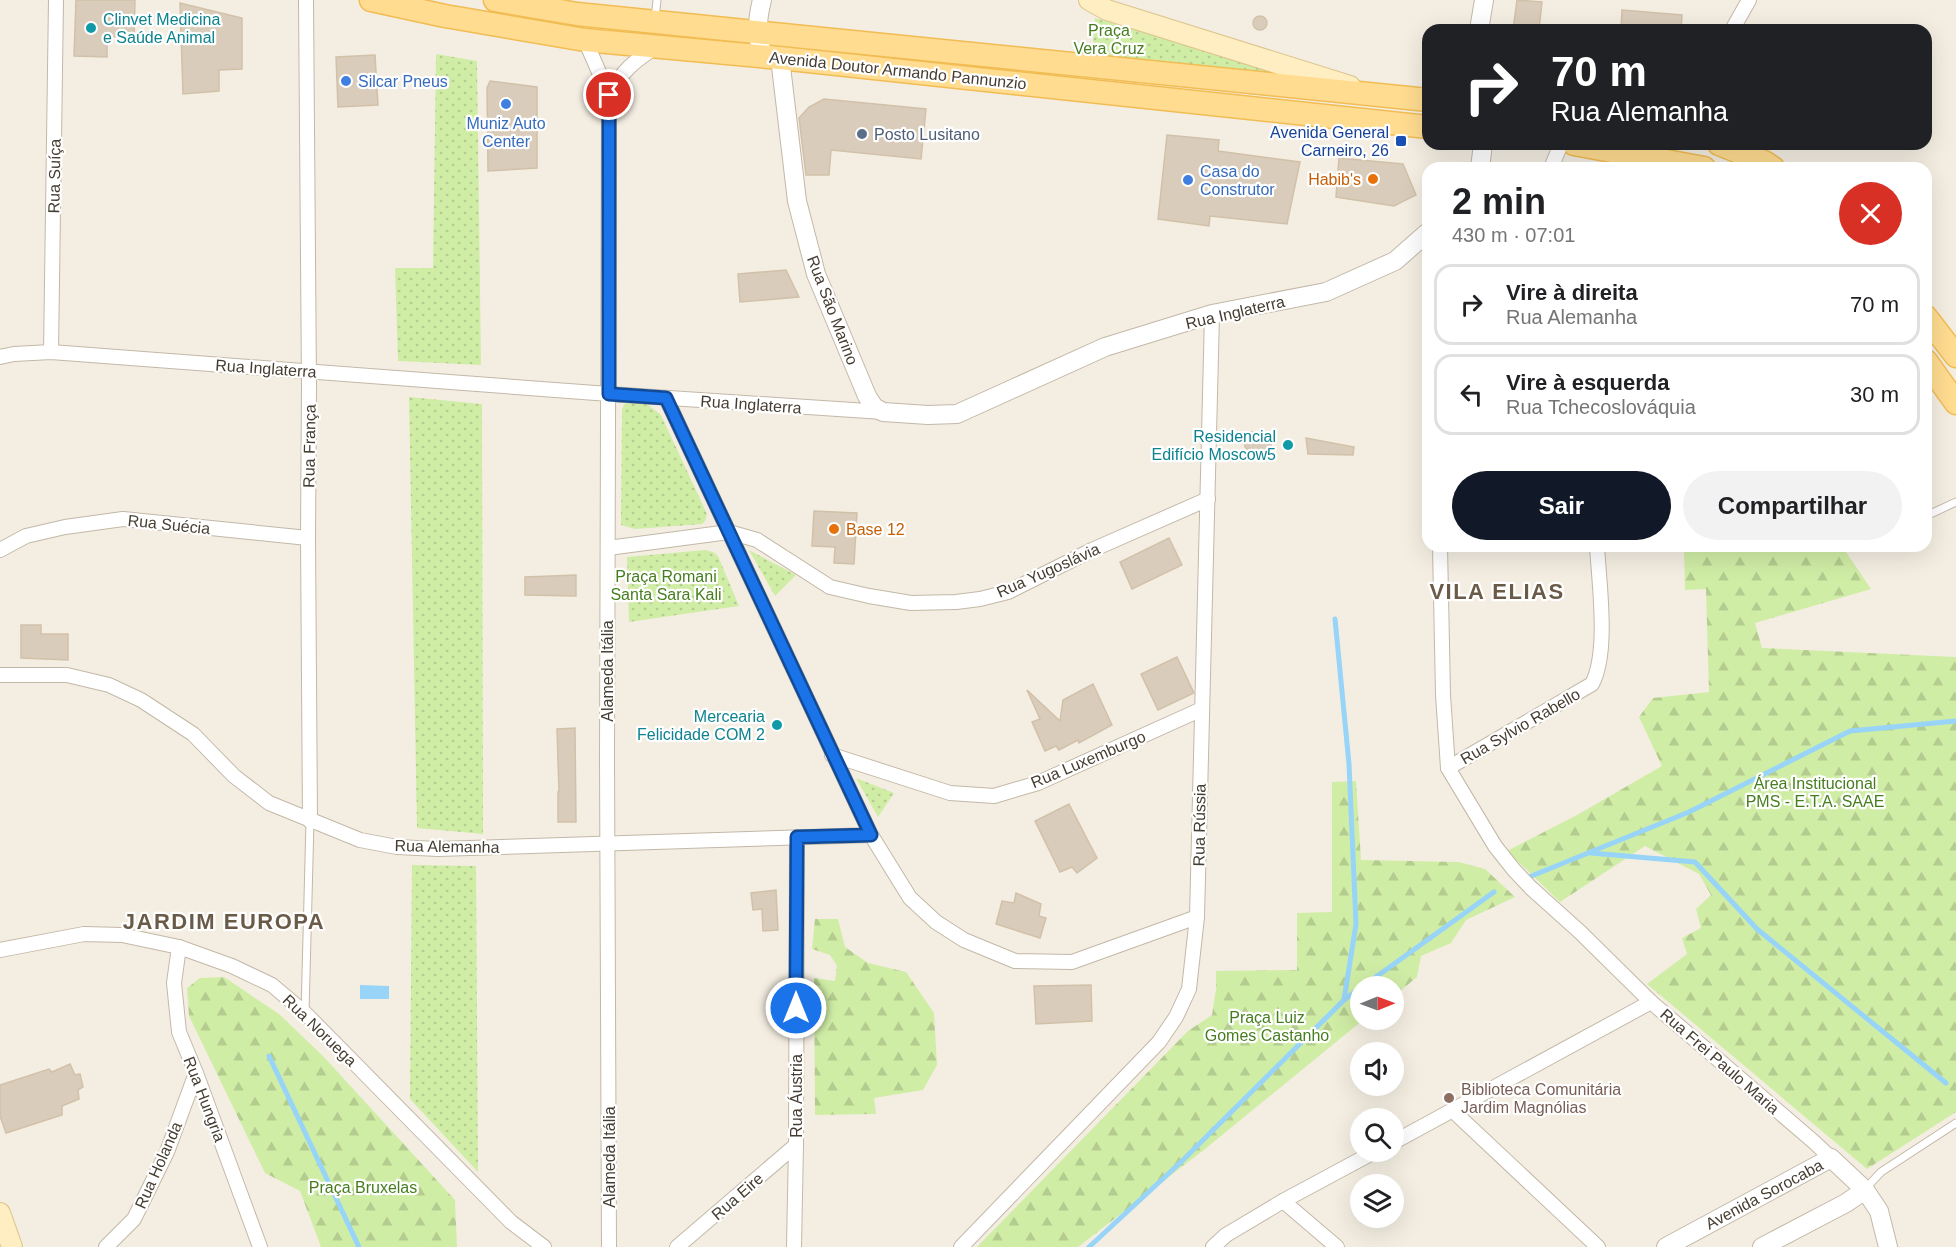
<!DOCTYPE html>
<html lang="pt">
<head>
<meta charset="utf-8">
<style>
  body { margin:0; font-family:Helvetica,sans-serif; background:#f2f2f2; color:#202124; height:100vh; display:flex; flex-direction:column; font-size:22px; white-space:nowrap }
  * { box-sizing:border-box; margin:0 }
  p { font-size:20px; color:#757577 }
  .icon { flex:none; width:33px; height:33px; fill:none; stroke:currentColor; stroke-width:2; stroke-linecap:round; stroke-linejoin:round }
  .map { position:relative; flex:1; overflow:hidden }
  .panel { position:absolute; left:1422px; top:162px; width:510px; height:390px; display:flex; flex-direction:column; background:#fff; border-radius:18px; box-shadow:0 6px 24px #0002 }
  .panel>* { flex:none }
  .banner { position:absolute; left:1422px; top:24px; width:510px; height:126px; border-radius:18px; box-shadow:0 6px 24px #0002; background:#202124; color:#fff; overflow:hidden }
  .needle { width:39px; rotate:89deg }
  .controls { position:absolute; left:1350px; top:976px; display:grid; gap:12px }
  .controls a { display:grid; place-items:center; width:54px; height:54px; border-radius:50%; background:#fff; box-shadow:0 6px 24px #0002; font-size:30px }
  .pin { position:absolute; display:grid; place-items:center; width:51px; height:51px; color:#fff; margin:-26px; border:3px solid #fff; border-radius:50%; box-shadow:0 2px 6px #0007 }
  .me { position:absolute; width:66px; margin:-33px; rotate:0deg; stroke-linejoin:round; filter:drop-shadow(0 0 4px #0008) }
  .turn { display:flex; align-items:center; gap:21px; height:126px; padding:0 30px; font-size:27px }
  .turn .icon { width:78px; height:78px; stroke-width:2.5 }
  .turn b { display:block; font-size:42px; line-height:51px }
  .round { display:grid; place-items:center; flex:none; width:63px; height:63px; border-radius:32px; background:#f2f2f2 }
  .summary { display:flex; align-items:center; justify-content:space-between; height:102px; padding:0 30px }
  h1 { font-size:36px; font-weight:700; line-height:45px }
  .action { display:flex; gap:12px; margin-top:auto; padding:12px 30px }
  .action a { flex:1; height:69px; border-radius:36px; background:#111827; color:#fff; font-size:24px; font-weight:700; line-height:69px; text-align:center }
  .action a+a { background:#f2f2f2; color:#202124 }
  ul { padding:0; list-style:none }
  li { display:flex; align-items:center; gap:18px; height:81px; margin:0 12px 9px; padding:0 18px; border:3px solid #e0e0e0; border-radius:18px }
  li div { flex:1 }
  li b { display:block; font-size:22px }
  li em { font-style:normal }
  .map>svg:first-child { display:block }
</style>
</head>
<body>
<div class="map">
<svg width="1956" height="1247" viewBox="0 0 1956 1247">
  <defs>
    <pattern id="grass-dots" width="8" height="8" patternUnits="userSpaceOnUse" patternTransform="scale(1.5)"><rect width="8" height="8" fill="#d0eda6"/><path d="M2 2h.1M6 6h.1" fill="none" stroke="#b4cc8f" stroke-width="1.8" stroke-linecap="round"/></pattern>
    <pattern id="forest-firs" width="22" height="20" patternUnits="userSpaceOnUse" patternTransform="scale(1.5)"><rect width="22" height="20" fill="#d0eda6"/><path d="M5 1l3.5 6h-7zM16 11l3.5 6h-7z" fill="#b4cc8f"/></pattern>
  </defs>
  <rect width="100%" height="100%" fill="#f4eee2"/>
  <!-- grass -->
  <g fill="url(#grass-dots)">
    <path d="M1095,18L1284,74L1092,54Z"/>
    <path d="M436,54L477,61L481,365L398,361L395,268H433Z"/>
    <path d="M409,397L482,404L483,834L417,828Z"/>
    <path d="M631,403L647,404L661,415L707,514L705,521L702,524L635,529L621,525L622,410L624,404Z"/>
    <path d="M705,550L713,552L718,556L739,606L629,622L627,557Z"/>
    <path d="M749,550L796,575L775,596Z"/>
    <path d="M856,778L894,793L878,817Z"/>
    <path d="M412,865L476,866L478,1172L410,1099Z"/>
  </g>
  <!-- forest -->
  <g fill="url(#forest-firs)">
    <path d="M1684,546H1842L1871,589L1755,623L1762,648L1956,657V1112L1867,1169L1647,984L1687,954L1682,938L1701,928L1696,909L1711,895L1699,874L1645,846L1560,902L1507,851L1577,815L1662,766L1639,717L1653,698L1709,692L1706,589L1685,590Z"/>
    <path d="M1356,781L1361,860L1459,862L1485,869L1515,897L1466,920L1451,943L1421,956L1417,977L1394,996V987H1360V1020H1363L1205,1149L1078,1247H977L1188,1031L1212,1015L1216,989V971L1297,970V913L1332,912V782Z"/>
    <path d="M815,919H838L845,947L868,963L906,972L934,1013L937,1065L923,1090L874,1098L876,1114L815,1115L814,978L835,981L837,966L830,955L812,949Z"/>
    <path d="M224,977L279,1014L323,1056L455,1200L457,1247H321L300,1191L265,1173L189,1016L187,988L200,978Z"/>
  </g>
  <!-- water -->
  <path fill="#97d4f8" d="M360,985L389,986V999H360Z"/>
  <g fill="none" stroke-linecap="round" stroke-linejoin="round">
    <!-- stream -->
    <g stroke="#97d4f8" stroke-width="5">
      <path d="M1335,619L1349,764L1356,924L1344,1000"/>
      <path d="M1591,853L1695,862L1757,929L1946,1083"/>
      <path d="M1529,877L1689,812L1850,731L1956,721"/>
      <path d="M1362,987L1494,892"/>
      <path d="M269,1056L359,1247"/>
      <path d="M1089,1247L1181,1162L1344,1000L1360,988"/>
    </g>
  </g>
  <!-- building -->
  <g fill="#d9ccba" stroke="#d2c1a9" stroke-width="1.5">
    <path d="M76,0H135L134,38L107,36V57L74,56Z"/>
    <path d="M1517,0L1542,2L1539,30H1513Z"/>
    <path d="M180,3L242,18V69L219,70V91L183,94Z"/>
    <path d="M1622,10L1682,15L1681,30H1621Z"/>
    <circle cx="1260" cy="23" r="7"/>
    <path d="M375,55L378,105L338,107L336,57Z"/>
    <path d="M490,81L537,87V168L488,171L487,88Z"/>
    <path d="M824,99L926,109L921,159L831,150L829,175H806L799,118L809,107Z"/>
    <path d="M1167,135L1219,140L1218,151L1300,162L1287,224L1210,216L1209,226L1158,219Z"/>
    <path d="M1339,158L1403,164L1416,195L1394,206L1336,197Z"/>
    <path d="M786,270L799,297L740,302L738,274Z"/>
    <path d="M1246,432H1273L1270,453L1250,452L1245,447L1244,439Z"/>
    <path d="M1306,438L1354,447L1353,455L1308,454Z"/>
    <path d="M814,511L857,513L854,564L834,563L835,547L812,546Z"/>
    <path d="M1169,538L1182,565L1132,589L1120,562Z"/>
    <path d="M576,575V596L525,595V577Z"/>
    <path d="M21,625H41V634H68V660L21,658Z"/>
    <path d="M1177,657L1194,693L1158,710L1141,674Z"/>
    <path d="M1093,684L1112,725L1079,743L1078,740L1059,750L1056,746L1045,751L1032,722L1040,719L1027,690L1060,721L1063,700Z"/>
    <path d="M575,728L576,822H558V792H559L557,729Z"/>
    <path d="M1069,804L1097,858L1077,873L1072,867L1060,872L1035,821Z"/>
    <path d="M776,890L778,930L763,931L762,909L753,910L751,893Z"/>
    <path d="M1016,893L1041,904L1039,916L1046,918L1040,938L996,924L1002,901L1014,903Z"/>
    <path d="M1091,985L1092,1021L1036,1024L1034,986Z"/>
    <path d="M70,1064L75,1075L80,1074L83,1087L78,1090L79,1099L62,1106V1115L6,1133L0,1116V1085L49,1069L52,1072Z"/>
  </g>
  <g fill="none" stroke-linecap="round" stroke-linejoin="round">
    <defs>
      <g id="service">
        <path d="M655,19L657,0"/>
        <path d="M1926,516L1956,502"/>
        <path d="M305,1013L310,821"/>
        <path d="M1866,1188L1881,1172L1956,1123"/>
      </g>
      <g id="minor">
        <path d="M306,0L309,385L308,538L310,821"/>
        <path d="M1732,30L1749,0"/>
        <path d="M585,40L609,95L607,759L609,1247"/>
        <path d="M609,95C622,71 634,61 656,47"/>
        <path d="M1551,168L1561,144"/>
        <path d="M51,352L56,0"/>
        <path d="M0,357L14,354L51,352L609,394L883,412"/>
        <path d="M666,398L871,835L910,898L936,922L964,940L1015,961L1072,962L1197,917"/>
        <path d="M1440,546L1443,695L1448,768L1495,846L1514,870L1531,888L1580,932L1651,1002L1814,1142L1831,1158"/>
        <path d="M608,548L729,532L757,540L830,587L869,596L911,603L956,602L980,599L1008,592L1092,550L1208,499"/>
        <path d="M0,550L26,536L65,527L123,519L308,538"/>
        <path d="M0,675H67L109,685L141,700L193,734L234,776L269,803L360,840L397,847L438,849L871,835"/>
        <path d="M832,755L950,793L994,796L1038,783L1202,709"/>
        <path d="M1448,768L1592,684C1609,652 1599,583 1597,546"/>
        <path d="M179,947L174,983L179,1032L196,1073L260,1247"/>
        <path d="M0,950L84,934L122,935L179,947L232,966L272,985L305,1013L511,1222L544,1247"/>
        <path d="M1452,1110L1598,1247"/>
        <path d="M1394,1142L1651,1002"/>
        <path d="M1283,1201L1337,1247"/>
        <path d="M106,1247L134,1219L167,1152L196,1073"/>
        <path d="M677,1247L796,1145"/>
        <path d="M794,1247L796,1145L797,837"/>
        <path d="M961,1247L1159,1042L1176,1017L1189,989L1197,917L1212,314"/>
        <path d="M1213,1247L1226,1235L1283,1201L1374,1152"/>
      </g>
      <g id="tertiary">
        <path d="M762,0C757,19 755,38 764,56"/>
        <path d="M1479,30L1484,0"/>
        <path d="M780,58L797,201L816,274L867,396L874,407L883,412L928,415L957,414L1105,347L1212,314L1326,292L1395,261L1428,232"/>
        <path d="M1480,168L1483,144"/>
        <path d="M1666,1247L1831,1158L1865,1190L1879,1211L1888,1247"/>
        <path d="M1762,1247L1846,1203L1865,1190"/>
      </g>
      <g id="secondary">
        <path d="M1089,0L1107,10L1350,86"/>
        <path d="M0,1213L12,1247"/>
      </g>
      <g id="primary">
        <path d="M371,0L445,16L585,40L780,58L1428,127"/>
        <path d="M495,0L577,14L1428,100"/>
        <path d="M1574,144L1704,168"/>
        <path d="M1719,144L1764,162L1773,168"/>
        <path d="M1926,317L1956,356"/>
        <path d="M1926,361L1956,403"/>
      </g>
    </defs>
    <!-- service casing -->
    <use href="#service" stroke="#c3b8a7" stroke-width="9"/>
    <!-- minor casing -->
    <use href="#minor" stroke="#c3b8a7" stroke-width="16"/>
    <!-- tertiary casing -->
    <use href="#tertiary" stroke="#c3b8a7" stroke-width="20"/>
    <!-- secondary casing -->
    <use href="#secondary" stroke="#dcc58e" stroke-width="22"/>
    <!-- primary casing -->
    <use href="#primary" stroke="#f1bc53" stroke-width="25"/>
    <!-- service -->
    <use href="#service" stroke="#fff" stroke-width="7"/>
    <!-- minor -->
    <use href="#minor" stroke="#fff" stroke-width="14"/>
    <!-- tertiary -->
    <use href="#tertiary" stroke="#fff" stroke-width="18"/>
    <!-- secondary -->
    <use href="#secondary" stroke="#ffeec1" stroke-width="20"/>
    <!-- primary -->
    <use href="#primary" stroke="#ffdc90" stroke-width="22"/>
  </g>
  <g fill="none" stroke-linecap="round" stroke-linejoin="round">
    <defs>
      <path id="route" d="M609,95V394L666,398L871,835L797,837L796,1008"/>
    </defs>
    <!-- route casing -->
    <use href="#route" stroke="#114b97" stroke-width="15"/>
    <!-- route -->
    <use href="#route" stroke="#1a73e8" stroke-width="10"/>
  </g>
  <!-- markers -->
  <g fill="#0f9aa8" stroke="#fff" stroke-width="2">
    <circle cx="91" cy="28" r="6"/>
    <circle cx="1288" cy="445" r="6"/>
    <circle cx="777" cy="725" r="6"/>
  </g>
  <g fill="#3f7fe0" stroke="#fff" stroke-width="2">
    <circle cx="346" cy="81" r="6"/>
    <circle cx="506" cy="104" r="6"/>
    <circle cx="1188" cy="180" r="6"/>
  </g>
  <circle fill="#5c6f8a" stroke="#fff" stroke-width="2" cx="862" cy="134" r="6"/>
  <rect fill="#1a4fb4" stroke="#fff" stroke-width="2" x="1395" y="135" width="12" height="12" rx="3"/>
  <g fill="#e8710a" stroke="#fff" stroke-width="2">
    <circle cx="1373" cy="179" r="6"/>
    <circle cx="834" cy="529" r="6"/>
  </g>
  <circle fill="#8d6e63" stroke="#fff" stroke-width="2" cx="1449" cy="1098" r="6"/>
  <g text-anchor="middle" stroke-width="4.5" stroke-linejoin="round" paint-order="stroke">
    <!-- culture labels -->
    <g font-size="16" fill="#0d838f" stroke="#fff" text-anchor="end">
      <text x="103" y="25" text-anchor="start">Clinvet Medicina<tspan x="103" dy="18">e Saúde Animal</tspan></text>
      <text x="1276" y="442">Residencial<tspan x="1276" dy="18">Edifício Moscow5</tspan></text>
      <text x="765" y="722">Mercearia<tspan x="765" dy="18">Felicidade COM 2</tspan></text>
    </g>
    <!-- park labels -->
    <g font-size="16" fill="#467e1f" stroke="#fff">
      <text x="1109" y="36">Praça<tspan x="1109" dy="18">Vera Cruz</tspan></text>
      <text x="666" y="582">Praça Romani<tspan x="666" dy="18">Santa Sara Kali</tspan></text>
      <text x="1815" y="789">Área Institucional<tspan x="1815" dy="18">PMS - E.T.A. SAAE</tspan></text>
      <text x="1267" y="1023">Praça Luiz<tspan x="1267" dy="18">Gomes Castanho</tspan></text>
      <text x="363" y="1193">Praça Bruxelas</text>
    </g>
    <!-- street labels -->
    <g font-size="16" fill="#463d32" stroke="#fff">
      <text transform="translate(898 70) rotate(6)" y="6">Avenida Doutor Armando Pannunzio</text>
      <text transform="translate(54 176) rotate(-89)" y="6">Rua Suíça</text>
      <text transform="translate(833 310) rotate(69)" y="6">Rua São Marino</text>
      <text transform="translate(1235 312) rotate(-13)" y="6">Rua Inglaterra</text>
      <text transform="translate(266 368) rotate(4)" y="6">Rua Inglaterra</text>
      <text transform="translate(751 404) rotate(4)" y="6">Rua Inglaterra</text>
      <text transform="translate(309 446) rotate(-89)" y="6">Rua França</text>
      <text transform="translate(169 524) rotate(6)" y="6">Rua Suécia</text>
      <text transform="translate(1048 570) rotate(-24)" y="6">Rua Yugoslávia</text>
      <text transform="translate(607 671) rotate(-90)" y="6">Alameda Itália</text>
      <text transform="translate(1520 726) rotate(-30)" y="6">Rua Sylvio Rabello</text>
      <text transform="translate(1088 759) rotate(-23)" y="6">Rua Luxemburgo</text>
      <text transform="translate(1199 825) rotate(-89)" y="6">Rua Rússia</text>
      <text transform="translate(447 846) rotate(1)" y="6">Rua Alemanha</text>
      <text transform="translate(320 1030) rotate(44)" y="6">Rua Noruega</text>
      <text transform="translate(1720 1061) rotate(41)" y="6">Rua Frei Paulo Maria</text>
      <text transform="translate(796 1096) rotate(-90)" y="6">Rua Áustria</text>
      <text transform="translate(205 1099) rotate(69)" y="6">Rua Hungria</text>
      <text transform="translate(609 1157) rotate(-90)" y="6">Alameda Itália</text>
      <text transform="translate(158 1165) rotate(-66)" y="6">Rua Holanda</text>
      <text transform="translate(1764 1194) rotate(-28)" y="6">Avenida Sorocaba</text>
      <text transform="translate(737 1196) rotate(-41)" y="6">Rua Eire</text>
    </g>
    <!-- shop labels -->
    <g font-size="16" fill="#366cbe" stroke="#fff" text-anchor="start">
      <text x="358" y="87">Silcar Pneus</text>
      <text x="506" y="129" text-anchor="middle">Muniz Auto<tspan x="506" dy="18">Center</tspan></text>
      <text x="1200" y="177">Casa do<tspan x="1200" dy="18">Construtor</tspan></text>
    </g>
    <!-- transit labels -->
    <g font-size="16" fill="#164399" stroke="#fff" text-anchor="end">
      <text x="1389" y="138">Avenida General<tspan x="1389" dy="18">Carneiro, 26</tspan></text>
    </g>
    <!-- service labels -->
    <g font-size="16" fill="#4e5e75" stroke="#fff" text-anchor="start">
      <text x="874" y="140">Posto Lusitano</text>
    </g>
    <!-- food labels -->
    <g font-size="16" fill="#c56008" stroke="#fff" text-anchor="end">
      <text x="1361" y="185">Habib's</text>
      <text x="846" y="535" text-anchor="start">Base 12</text>
    </g>
    <!-- education labels -->
    <g font-size="16" fill="#785e54" stroke="#fff" text-anchor="start">
      <text x="1461" y="1095">Biblioteca Comunitária<tspan x="1461" dy="18">Jardim Magnólias</tspan></text>
    </g>
    <!-- district labels -->
    <g font-size="22" font-weight="bold" letter-spacing="1.5" fill="#6a5b48" stroke="#fff">
      <text x="1497" y="599">VILA ELIAS</text>
      <text x="224" y="929">JARDIM EUROPA</text>
    </g>
  </g>
</svg>
<div class="controls">
<a><svg class="needle" viewBox="-14 -14 28 28"><path d="M0-13l5 13h-10z" fill="#e53935"/><path d="M0 13l5-13h-10z" fill="#757577"/></svg></a>
<a><svg class="icon" aria-label="sound" viewBox="0 0 24 24"><path d="M4 9h4l5-4v14l-5-4H4zM17 9q2 3 0 6"/></svg></a>
<a><svg class="icon" aria-label="search" viewBox="0 0 24 24"><circle cx="10" cy="10" r="6"/><path d="M15 15l6 6"/></svg></a>
<a><svg class="icon" aria-label="layers" viewBox="0 0 24 24"><path d="M12 4l9 5-9 5-9-5zM3 14l9 5 9-5"/></svg></a>
</div>
<div class="pin" style="left:609px;top:95px;background:#d93025"><svg class="icon" aria-label="arrive" viewBox="0 0 24 24"><path d="M6 21V4h12l-3 4 3 4H6"/></svg></div>
<svg class="me" style="left:796px;top:1008px" viewBox="-20 -20 40 40"><circle r="17" fill="#1a73e8" stroke="#fff" stroke-width="3"/><path d="M0-11L8 9 0 5-8 9z" fill="#fff"/></svg>
<div class="banner">
<div class="turn"><svg class="icon" aria-label="right" viewBox="0 0 24 24"><path d="M7 20v-9h11M14 6l5 5-5 5"/></svg><div><b>70 m</b>Rua Alemanha</div></div>
</div>
<section class="panel">
<div class="summary"><div><h1>2 min</h1><p>430 m · 07:01</p></div><a class="round" style="background:#d93025;color:#fff"><svg class="icon" aria-label="close" viewBox="0 0 24 24"><path d="M6 6l12 12M18 6L6 18"/></svg></a></div>
<ul>
<li><svg class="icon" aria-label="right" viewBox="0 0 24 24"><path d="M7 20v-9h11M14 6l5 5-5 5"/></svg><div><b>Vire à direita</b><p>Rua Alemanha</p></div><em>70 m</em></li>
<li><svg class="icon" aria-label="left" viewBox="0 0 24 24"><path d="M17 20v-9H6M10 6l-5 5 5 5"/></svg><div><b>Vire à esquerda</b><p>Rua Tchecoslováquia</p></div><em>30 m</em></li>
</ul>
<div class="action"><a>Sair</a><a>Compartilhar</a></div>
</section>
</div>
</body>
</html>
